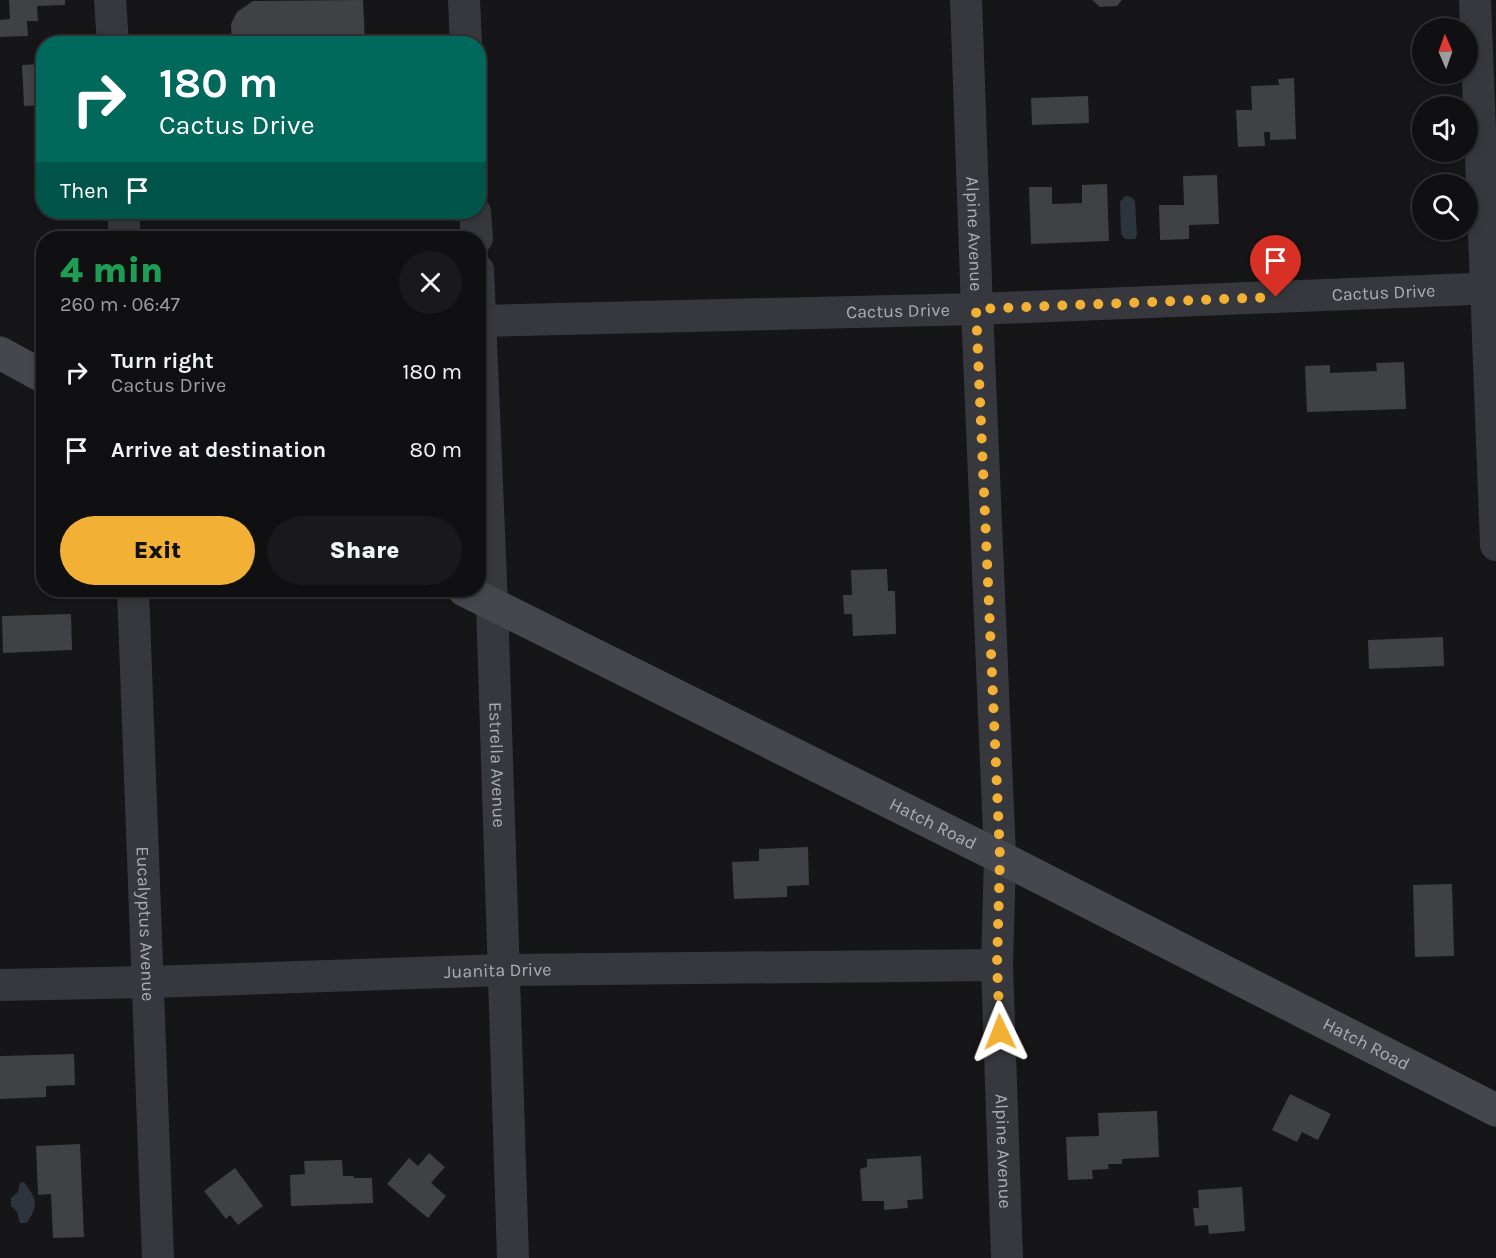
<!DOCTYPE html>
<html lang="en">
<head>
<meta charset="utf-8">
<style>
  body { margin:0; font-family:Karla,sans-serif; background:#19191b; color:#f1f3f6; height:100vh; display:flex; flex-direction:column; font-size:22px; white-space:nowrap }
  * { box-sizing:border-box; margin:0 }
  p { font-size:20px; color:#9c9d9f }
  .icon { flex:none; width:33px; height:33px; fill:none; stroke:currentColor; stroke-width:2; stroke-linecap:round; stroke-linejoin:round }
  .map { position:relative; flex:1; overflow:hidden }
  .sheet { position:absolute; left:36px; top:231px; width:450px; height:366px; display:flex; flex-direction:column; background:#101012; border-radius:24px; box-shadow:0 3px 9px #0003,0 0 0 2px #303032 }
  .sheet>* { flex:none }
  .banner { position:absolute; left:36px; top:36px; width:450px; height:183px; border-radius:24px; box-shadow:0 3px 9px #0003,0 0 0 2px #303032; background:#00695c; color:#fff; overflow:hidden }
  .needle { width:39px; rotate:358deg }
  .controls { position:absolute; left:1412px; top:18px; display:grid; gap:12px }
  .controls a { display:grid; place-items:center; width:66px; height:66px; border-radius:50%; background:#101012; box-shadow:0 3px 9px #0003,0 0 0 2px #303032; font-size:30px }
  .pin { position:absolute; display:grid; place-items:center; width:51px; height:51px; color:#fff; margin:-62px -26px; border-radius:50% 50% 50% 0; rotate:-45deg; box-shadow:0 0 6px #0007 }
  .pin .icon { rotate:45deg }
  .me { position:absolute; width:66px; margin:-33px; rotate:358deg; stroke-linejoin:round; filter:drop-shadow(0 0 4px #0008) }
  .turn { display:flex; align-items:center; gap:21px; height:126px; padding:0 24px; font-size:27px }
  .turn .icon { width:78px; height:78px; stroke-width:2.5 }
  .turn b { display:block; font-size:42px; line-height:51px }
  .then { display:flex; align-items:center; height:57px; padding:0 24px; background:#0003; gap:12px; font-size:22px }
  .round { display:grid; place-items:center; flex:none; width:63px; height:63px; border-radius:32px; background:#19191b }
  .head { display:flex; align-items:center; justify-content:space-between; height:102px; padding:0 24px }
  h1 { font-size:36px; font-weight:800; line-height:45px; color:#1e9e55 }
  .primary-button { display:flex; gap:12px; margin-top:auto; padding:12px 24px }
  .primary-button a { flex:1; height:69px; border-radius:36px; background:#f2b134; color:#111; font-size:24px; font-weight:800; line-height:69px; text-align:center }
  .primary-button a+a { background:#19191b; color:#f1f3f6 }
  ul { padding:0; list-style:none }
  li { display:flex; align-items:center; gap:18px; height:78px; padding:0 24px }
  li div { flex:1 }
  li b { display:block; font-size:22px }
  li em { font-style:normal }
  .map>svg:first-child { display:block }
</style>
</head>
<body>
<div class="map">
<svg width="1496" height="1258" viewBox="0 0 1496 1258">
  <rect width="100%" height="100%" fill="#161618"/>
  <!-- water -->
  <g fill="#2c353c">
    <path d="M1125,196L1131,197L1135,201L1137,235L1135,239H1125L1121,234L1120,202Z"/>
    <path d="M24,1182C37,1200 39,1204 27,1223H20L17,1212L11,1206V1198L18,1192L20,1183Z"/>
  </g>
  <!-- building -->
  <g fill="#404145">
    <path d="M9,0H65V5L37,6L38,21H27L28,36L0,37V20L10,19Z"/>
    <path d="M363,0L365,44H232L231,24L237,12L253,1Z"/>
    <path d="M1092,0H1122L1117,6L1100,7Z"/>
    <path d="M44,64V105L24,106L22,65Z"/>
    <path d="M1294,78L1296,139L1270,140V132H1264L1265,146L1238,147L1236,110H1252L1251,86L1279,85L1278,79Z"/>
    <path d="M1088,96L1089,123L1032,125L1031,98Z"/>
    <path d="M1217,175L1219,224L1189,225V239L1160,240L1159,205H1184L1183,176Z"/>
    <path d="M1107,184L1109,241L1031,244L1029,187H1052V204L1082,203V185Z"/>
    <path d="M1404,362L1406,409L1307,412L1305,366L1330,365V373L1377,371L1376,363Z"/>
    <path d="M887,569L888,591H895L896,634L853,636L852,614H844L843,595H852L851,570Z"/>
    <path d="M71,614L72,650L3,653L2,616Z"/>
    <path d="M1443,637L1444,666L1369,669L1368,640Z"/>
    <path d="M808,847L809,885L787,886V897L734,899L732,862L759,861V849Z"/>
    <path d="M1452,884L1454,956L1415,957L1413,885Z"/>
    <path d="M74,1054L75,1085L46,1086V1097L0,1099V1056Z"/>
    <path d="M1290,1094L1331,1114L1318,1140L1302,1132L1297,1142L1272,1130Z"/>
    <path d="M1157,1111L1159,1157L1122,1159V1164H1108L1109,1169L1092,1170L1093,1179L1068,1180L1066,1137L1099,1136L1098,1113Z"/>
    <path d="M80,1144L84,1237L53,1238L51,1194L38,1195L36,1146Z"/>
    <path d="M429,1153L445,1167L431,1183L446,1196L428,1218L387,1184L409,1158L418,1166Z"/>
    <path d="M921,1156L923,1199L907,1200L908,1208L884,1210V1201H862L860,1169L867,1167V1159Z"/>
    <path d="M342,1160L343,1176H354V1178H372L373,1203L291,1206L290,1175L305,1174L304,1161Z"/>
    <path d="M235,1168L263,1206L238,1225L230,1215L226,1219L204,1191Z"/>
    <path d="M1242,1187L1245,1231L1209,1234L1208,1225L1195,1226L1193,1208H1199L1198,1190Z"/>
  </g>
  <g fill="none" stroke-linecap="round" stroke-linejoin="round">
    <!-- street -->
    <g stroke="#37383d" stroke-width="32">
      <path d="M110,0L113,44"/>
      <path d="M464,0L466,44"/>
      <path id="s1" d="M966,0L977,309L1000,857L997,965L1007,1258"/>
      <path d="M1475,0L1496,545"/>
      <path d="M123,212L125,238"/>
      <path d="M475,212L477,238"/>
      <path id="s2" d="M478,270L492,604L513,1258"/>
      <path id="s3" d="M478,321L977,309L1496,288"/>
      <path id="s4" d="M133,590L158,1258"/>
      <path id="s5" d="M0,985L149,982L504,970L997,965"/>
    </g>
    <!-- secondary -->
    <g stroke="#45474d" stroke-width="33">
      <path d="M0,353L44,377"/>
      <path id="s6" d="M464,590L1000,857L1496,1110"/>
    </g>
  </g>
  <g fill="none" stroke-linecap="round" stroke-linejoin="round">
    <!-- route -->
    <path stroke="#f2b134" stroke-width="10" stroke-dasharray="0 18" d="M1000,1032L997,965L1000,857L976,309L1276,297"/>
  </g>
  <g text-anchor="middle" stroke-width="4.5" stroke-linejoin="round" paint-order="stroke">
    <!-- street labels -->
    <g font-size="18" fill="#a8adb8" stroke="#111113">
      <text dy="6" stroke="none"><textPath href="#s1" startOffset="234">Alpine Avenue</textPath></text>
      <text dy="6" stroke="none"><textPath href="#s3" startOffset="906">Cactus Drive</textPath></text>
      <text dy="6" stroke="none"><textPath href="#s3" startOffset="420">Cactus Drive</textPath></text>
      <text dy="6" stroke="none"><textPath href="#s2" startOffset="495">Estrella Avenue</textPath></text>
      <text dy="6" stroke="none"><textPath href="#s6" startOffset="524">Hatch Road</textPath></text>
      <text dy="6" stroke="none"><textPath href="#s4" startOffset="334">Eucalyptus Avenue</textPath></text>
      <text dy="6" stroke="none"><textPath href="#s5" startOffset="498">Juanita Drive</textPath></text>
      <text dy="6" stroke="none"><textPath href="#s6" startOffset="1010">Hatch Road</textPath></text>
      <text dy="6" stroke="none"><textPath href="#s1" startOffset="1152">Alpine Avenue</textPath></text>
    </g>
  </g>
</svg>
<div class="controls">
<a><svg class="needle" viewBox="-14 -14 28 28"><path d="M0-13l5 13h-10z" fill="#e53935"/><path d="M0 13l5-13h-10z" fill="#9c9d9f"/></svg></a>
<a><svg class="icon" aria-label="sound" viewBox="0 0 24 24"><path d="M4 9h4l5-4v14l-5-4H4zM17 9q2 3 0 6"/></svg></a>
<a><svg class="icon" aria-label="search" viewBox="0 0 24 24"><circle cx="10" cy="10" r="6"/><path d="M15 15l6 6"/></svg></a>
</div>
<div class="pin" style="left:1276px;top:297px;background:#d93025"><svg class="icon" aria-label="arrive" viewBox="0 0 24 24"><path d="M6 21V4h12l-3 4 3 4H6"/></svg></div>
<svg class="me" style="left:1000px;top:1032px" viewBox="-20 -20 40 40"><path d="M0-17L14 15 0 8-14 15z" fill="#f2b134" stroke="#fff" stroke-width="4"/></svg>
<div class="banner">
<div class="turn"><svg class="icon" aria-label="right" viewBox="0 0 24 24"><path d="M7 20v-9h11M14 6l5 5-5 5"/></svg><div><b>180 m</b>Cactus Drive</div></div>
<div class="then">Then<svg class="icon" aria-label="arrive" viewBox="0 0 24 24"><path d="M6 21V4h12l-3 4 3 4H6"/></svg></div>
</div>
<section class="sheet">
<div class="head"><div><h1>4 min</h1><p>260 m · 06:47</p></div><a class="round"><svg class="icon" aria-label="close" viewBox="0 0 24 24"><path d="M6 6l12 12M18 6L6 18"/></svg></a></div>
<ul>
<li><svg class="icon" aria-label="right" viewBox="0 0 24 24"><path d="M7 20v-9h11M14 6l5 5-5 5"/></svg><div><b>Turn right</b><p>Cactus Drive</p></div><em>180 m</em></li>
<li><svg class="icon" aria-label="arrive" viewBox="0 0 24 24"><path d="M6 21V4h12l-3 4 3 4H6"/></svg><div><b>Arrive at destination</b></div><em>80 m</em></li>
</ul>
<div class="primary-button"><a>Exit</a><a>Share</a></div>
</section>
</div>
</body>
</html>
